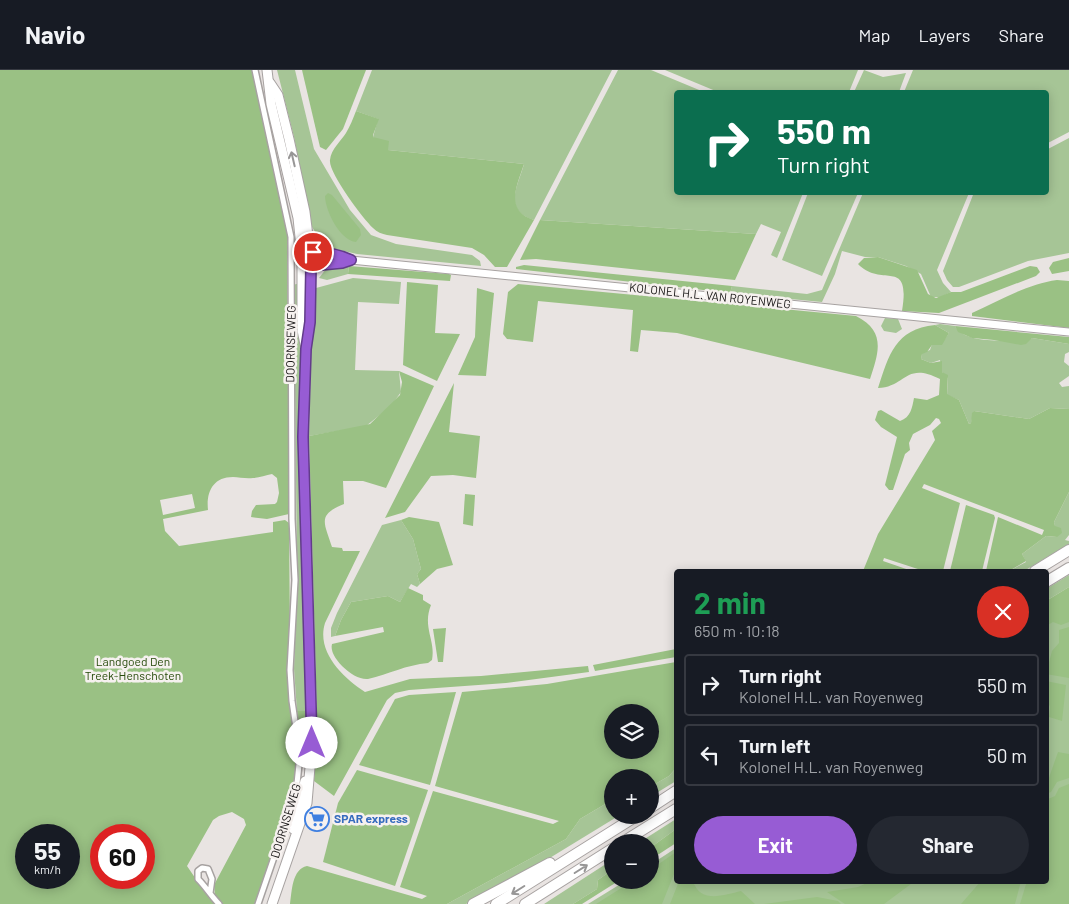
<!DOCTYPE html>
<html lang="en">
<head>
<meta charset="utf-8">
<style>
  body { margin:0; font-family:Barlow,sans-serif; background:#242831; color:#f1f3f6; height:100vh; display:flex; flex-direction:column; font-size:19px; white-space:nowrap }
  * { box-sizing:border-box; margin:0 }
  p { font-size:16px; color:#9ea1a6 }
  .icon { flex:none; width:28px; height:28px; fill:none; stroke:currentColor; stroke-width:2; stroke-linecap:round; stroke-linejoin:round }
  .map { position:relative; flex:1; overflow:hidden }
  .panel { position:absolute; left:674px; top:499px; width:375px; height:315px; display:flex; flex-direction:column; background:#171b24; border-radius:5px; box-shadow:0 2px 12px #0003 }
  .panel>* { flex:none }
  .hud { position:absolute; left:674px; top:20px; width:375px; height:105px; border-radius:5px; box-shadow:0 2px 12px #0003; background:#0b6e4f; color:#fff; overflow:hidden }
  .fabs { position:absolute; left:604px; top:634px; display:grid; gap:10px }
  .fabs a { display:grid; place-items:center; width:55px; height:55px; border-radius:50%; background:#171b24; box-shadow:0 2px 12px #0003; font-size:25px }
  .speed { position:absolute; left:15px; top:754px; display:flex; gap:10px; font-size:25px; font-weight:700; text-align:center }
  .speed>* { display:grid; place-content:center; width:65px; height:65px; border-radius:50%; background:#171b24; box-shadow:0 2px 12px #0003; line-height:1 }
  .speed small { font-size:12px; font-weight:400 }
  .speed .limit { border:8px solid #d22; background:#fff; color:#111 }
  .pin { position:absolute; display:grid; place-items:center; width:42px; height:42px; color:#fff; margin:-21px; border:2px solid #fff; border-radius:50%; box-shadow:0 1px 5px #0007 }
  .me { position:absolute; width:55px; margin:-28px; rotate:0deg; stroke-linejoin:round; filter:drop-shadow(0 0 4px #0008) }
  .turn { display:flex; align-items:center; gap:18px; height:105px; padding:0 20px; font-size:22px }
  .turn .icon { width:65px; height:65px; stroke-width:2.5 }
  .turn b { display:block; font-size:35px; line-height:42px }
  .round { display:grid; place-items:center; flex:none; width:52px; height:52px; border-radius:26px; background:#242831 }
  .overview { display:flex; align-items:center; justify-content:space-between; height:85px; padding:0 20px }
  h1 { font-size:30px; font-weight:700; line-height:38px; color:#1e9e55 }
  .button { display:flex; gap:10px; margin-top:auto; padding:10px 20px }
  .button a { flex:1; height:58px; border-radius:30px; background:#975cd4; color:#fff; font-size:20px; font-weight:700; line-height:58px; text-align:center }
  .button a+a { background:#242831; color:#f1f3f6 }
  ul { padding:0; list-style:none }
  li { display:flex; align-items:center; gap:15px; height:62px; margin:0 10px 8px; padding:0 10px; border:2px solid #363941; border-radius:5px }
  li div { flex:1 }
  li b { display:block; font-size:19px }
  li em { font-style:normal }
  header { display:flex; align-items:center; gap:30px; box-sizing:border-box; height:70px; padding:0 25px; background:#171b24; border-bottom:1px solid #363941 }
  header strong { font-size:24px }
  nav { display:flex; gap:28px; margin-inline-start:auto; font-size:18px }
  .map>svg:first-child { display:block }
</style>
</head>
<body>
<header>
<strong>Navio</strong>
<nav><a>Map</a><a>Layers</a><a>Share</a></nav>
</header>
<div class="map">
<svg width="1069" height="834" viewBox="0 0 1069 834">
  <rect width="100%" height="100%" fill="#e9e4e2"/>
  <!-- green -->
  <g fill="#a6c596">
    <path d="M277,0H295L314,79L350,140L371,165L396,174L472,185L480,191L481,196L357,184L335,179L321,171L312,157L294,67Z"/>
    <path d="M372,0H612L534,150C502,140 518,116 524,94L388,80V78L373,67L378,49L356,41Z"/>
    <path d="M618,0H651L704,22H676V122L803,123L777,188L771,185L781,162L761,154L756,164L540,150Z"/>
    <path d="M665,0H858L849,22H718Z"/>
    <path d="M864,0L883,7L906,3L899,22H854Z"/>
    <path d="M913,0H1069V62L1046,74V22H904Z"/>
    <path d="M1069,68V183L1028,191L959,217H953L947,210L943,201L973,125L976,122H1046V80Z"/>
    <path d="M808,123H858L822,206L782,190Z"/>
    <path d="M863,123H969L937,200L943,213L951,222L941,227H931L921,204L906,196L878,187H865L842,181L835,204L822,232L730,223L732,216L807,224L822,220Z"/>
    <path d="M338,196H349L348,204L327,210L319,208L326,199Z"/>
    <path d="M353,208L401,212L399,234L358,232L355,300L399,301L401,322L391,336L366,356L309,366L312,249L316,218Z"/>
    <path d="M296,214H299L309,641H297L294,599L297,502L294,215Z"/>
    <path d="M885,248L898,249L902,259L896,263L884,261L881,256Z"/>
    <path d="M940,254L955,256C965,275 1009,270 1028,270L1032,268L1069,274V282L1065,284L1064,292L1069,296V306L1059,313L1062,317L1069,316V339L1050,338L1029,349L974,341L971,353L969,354L959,330L947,325L948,308L942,302L940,290L931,293L921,289L922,283L930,280L932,274L945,269L949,263L935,255Z"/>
    <path d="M1069,422V465L1065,470L1069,471V474L1024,501H1009L1026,492L1022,484L1046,466L1057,467L1054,452Z"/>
    <path d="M401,450L413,469L421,499L417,504L420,514L417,517L411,514L400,532L388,526L351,532L341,550L335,566L331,567V558L337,543L382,455Z"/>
    <path d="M1069,505V517L1046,531V519Z"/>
    <path d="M1069,527V834H588L627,810H650V795L676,778V811H1046V538Z"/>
    <path d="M676,698V711L650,727V717L669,706Z"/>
    <path d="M612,730V745H620L535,797L480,827L466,834H447L566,769L580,749Z"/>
    <path d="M676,749V759L650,778V772H640Z"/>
    <path d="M612,790V800L598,810L597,819L573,834H544Z"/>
  </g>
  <!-- forest -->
  <g fill="#9ac184" fill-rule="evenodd">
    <path d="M0,0H252L287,162L289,444L267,449L251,447L252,441L256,435L275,434L277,432L279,423L277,408L272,404C266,405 259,408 253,408C246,409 239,407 233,407C213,407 206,422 208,440L163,449L165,461L179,476L273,462V452L285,450L289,453L290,568L297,688L291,730L274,787L255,834H223L215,825L214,815L246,755L244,749L232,742L219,746L213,750L187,796L202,818L216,834H0ZM192,424L195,438L163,445L160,430ZM26,765H69V808H26ZM101,765H144V808H101Z"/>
    <path d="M302,0H366L343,59L326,80L320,77Z"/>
    <path d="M356,41L379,49L373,65V67L389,71L388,80L524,94C517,116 504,140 534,150L507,197H495L484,185L472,178L387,165C382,164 377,162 373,158C363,149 328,102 330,90C331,79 341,71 346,63C350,56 353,49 356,41Z"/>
    <path d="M328,123L332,125L360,159L361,165L356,172C340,171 325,140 325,126Z"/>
    <path d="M540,150L756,164L735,210L536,189L520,190Z"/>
    <path d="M878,187L917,200L928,224L936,228L951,222H961L1030,196L1037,197L1040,202L1036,206L939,243L902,241C911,186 882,219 858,194L864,188Z"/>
    <path d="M1069,188V201L1052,204L1049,198L1053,192Z"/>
    <path d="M524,195L732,216L730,223L516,199V197Z"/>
    <path d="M349,196L449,204L451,205L450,211L348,204Z"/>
    <path d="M1057,210L1069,211V258L972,246V243C999,231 1027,214 1057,210Z"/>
    <path d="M407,212L438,215L435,263L460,264L437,311L403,295Z"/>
    <path d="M518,214L856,246C886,261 879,282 870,309L677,263L641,260L638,282L630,281L633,240L538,231L533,272L507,269L503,264L508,222Z"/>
    <path d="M477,218L494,223L486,306L458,305L475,267Z"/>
    <path d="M935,255L949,263L942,275H932L927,282L922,284L921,289L931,293L942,291V302L948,305L947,324L959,330L969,354L971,353L972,343L974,341L1029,349L1050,338L1069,339V422L1054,452L1055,456L1061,458L1062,463L1057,467L1046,466L1022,484L1026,491L1009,501H986L998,447L1042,465L1044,460L924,414L922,418L960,433L943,501H924L884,488L883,491L912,501H863L878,464L935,370L932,361L941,353L939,349L936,348L930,355L913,364L909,373L910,380L905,384L893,420H889L885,415L897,367L881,357L875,350L878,341L881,340L900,351C911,347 912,338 914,328L927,330L939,325L940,309C905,291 906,317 878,318C889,285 895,259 935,255Z"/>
    <path d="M955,256L1069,267V274L1032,268L1026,274L1021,275L994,270L972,268L958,262Z"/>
    <path d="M399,301L434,316L386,418L363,411H343L344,434C317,445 324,452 332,477L342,478L343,481H360L325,553C316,582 343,608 365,622L410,609L481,606L588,596L589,602L506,613L409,620L395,623L387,630L334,726L314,711L317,647L309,366L370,354L400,325L402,312Z"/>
    <path d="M454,313L449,362L480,366L476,408L453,405L431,406L405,442L385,448Z"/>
    <path d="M465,424L475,425L473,456L463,454Z"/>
    <path d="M966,435L994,445L995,448L982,501H950Z"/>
    <path d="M409,447L439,452L453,495L437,499L420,514L417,504L421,499L413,469L401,450Z"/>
    <path d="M1069,517V552L1061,555L1053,552L1046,556V531Z"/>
    <path d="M408,518L423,525V530L431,535C422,557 436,571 432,590L428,593C406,595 389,604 368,609C354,611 328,587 332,574L384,562L383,557L335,566L341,550L351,532L388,526L400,532Z"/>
    <path d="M1069,557V608L1046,604L1052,581L1059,573V560Z"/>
    <path d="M446,558L443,592H438L433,559Z"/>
    <path d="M676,579V587L595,601L593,595Z"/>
    <path d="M676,592V698L669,706L650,717V708H612V730L580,749L566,769L447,834H290C292,821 292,799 307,796L422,829L427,826L400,817L433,721L553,754L559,751L435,716L462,622L547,614ZM612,642H650V680H612Z"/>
    <path d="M1046,611L1066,615L1062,651L1049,647L1050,637L1046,626Z"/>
    <path d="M456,622L430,715L359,695L395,629L409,625Z"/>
    <path d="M297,641H309L308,682H302Z"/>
    <path d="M1058,682L1069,684V708L1057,712L1051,722L1046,724C1046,713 1054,694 1058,682Z"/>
    <path d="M357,700L428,720L395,816L323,792L338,733Z"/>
    <path d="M1069,714V834H1020L1027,811H1046V734L1048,729L1055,726L1059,718Z"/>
    <path d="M676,759V773L650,790V778Z"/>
    <path d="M676,782V799L662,834H596L634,810H650V800Z"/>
    <path d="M612,800V810H620L582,834H573L597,819L598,810Z"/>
    <path d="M679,811H693C700,834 724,825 741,821L755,834H670Z"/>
    <path d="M871,811H915L884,834H845L827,822L858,817Z"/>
    <path d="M981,811H1021L1015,834H961Z"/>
    <path d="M817,827L838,831L841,834H764Z"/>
  </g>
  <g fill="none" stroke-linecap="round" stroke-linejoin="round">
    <defs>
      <g id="minor">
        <path d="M255,0L291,167L292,449L295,510L290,600L292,631L300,685L296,723L258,834"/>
        <path d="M210,823L212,809L208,799L202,798L198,801V809C206,817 211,826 219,834"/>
      </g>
      <g id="tertiary">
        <path d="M307,184L326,182L351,190L1069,262"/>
        <path d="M307,192L311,196L342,193L351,190"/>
      </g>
      <g id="primary">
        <path d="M267,0L271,34L298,148L302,186V260L305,274"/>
        <path d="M270,13L278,25L289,69L305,142L310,182V253L306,279L303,367L312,673L307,733L272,834"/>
        <path d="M293,759L305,711"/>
      </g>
      <g id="motorway">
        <path d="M1035,501L1069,480"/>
        <path d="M1046,512L1069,498"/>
        <path d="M650,738L676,721"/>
        <path d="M623,772L676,739"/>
        <path d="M473,834L550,793"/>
        <path d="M496,834L638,745"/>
        <path d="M525,834L612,779"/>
      </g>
    </defs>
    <!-- minor casing -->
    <use href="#minor" stroke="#a7a2a1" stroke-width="8"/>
    <!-- tertiary casing -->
    <use href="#tertiary" stroke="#a7a2a1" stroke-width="9"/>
    <!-- primary casing -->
    <use href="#primary" stroke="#a7a2a1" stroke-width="11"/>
    <!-- motorway casing -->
    <use href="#motorway" stroke="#a7a2a1" stroke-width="12"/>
    <!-- minor -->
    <use href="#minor" stroke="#fff" stroke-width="5"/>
    <!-- tertiary -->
    <use href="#tertiary" stroke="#fff" stroke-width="7"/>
    <!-- primary -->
    <use href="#primary" stroke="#fff" stroke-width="9"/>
    <!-- motorway -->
    <use href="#motorway" stroke="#fff" stroke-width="10"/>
  </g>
  <!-- one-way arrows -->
  <defs><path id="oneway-shaft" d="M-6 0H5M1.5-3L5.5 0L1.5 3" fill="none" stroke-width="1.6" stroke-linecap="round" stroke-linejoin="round" transform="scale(1.25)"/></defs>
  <g stroke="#979696">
    <use href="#oneway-shaft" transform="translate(293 89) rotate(-103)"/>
    <use href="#oneway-shaft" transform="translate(581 799) rotate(-32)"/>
    <use href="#oneway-shaft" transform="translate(518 820) rotate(148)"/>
  </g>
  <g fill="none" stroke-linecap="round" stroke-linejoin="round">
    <defs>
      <path id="route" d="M312,673L303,367L306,279L310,252L311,196L342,193L351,190C338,184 327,182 313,182"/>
    </defs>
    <!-- route casing -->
    <use href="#route" stroke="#623c8a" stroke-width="12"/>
    <!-- route -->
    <use href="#route" stroke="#975cd4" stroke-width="9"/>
  </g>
  <!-- icons -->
  <defs>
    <symbol id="supermarket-ring" viewBox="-11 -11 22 22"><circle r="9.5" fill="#f6f1ef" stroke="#3f7fe0" stroke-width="1.5"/><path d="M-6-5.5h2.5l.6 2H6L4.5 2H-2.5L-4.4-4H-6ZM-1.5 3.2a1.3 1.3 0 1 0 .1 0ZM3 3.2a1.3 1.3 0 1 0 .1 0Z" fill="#3f7fe0"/></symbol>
  </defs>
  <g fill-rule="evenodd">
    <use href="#supermarket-ring" x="303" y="735" width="28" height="28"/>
  </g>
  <g text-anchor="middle" stroke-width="5" stroke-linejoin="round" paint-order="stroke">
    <!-- street labels -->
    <g font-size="12" fill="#171515" stroke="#f6f1ef">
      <text transform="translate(710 226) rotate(6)" y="4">KOLONEL H.L. VAN ROYENWEG</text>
      <text transform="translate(291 274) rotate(-89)" y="4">DOORNSEWEG</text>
      <text transform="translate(286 751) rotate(-73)" y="4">DOORNSEWEG</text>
    </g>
    <!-- park labels -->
    <g font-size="12" fill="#264a0a" stroke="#f6f1ef">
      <text x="133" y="596">Landgoed Den<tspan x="133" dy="14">Treek-Henschoten</tspan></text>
    </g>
    <!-- shop labels -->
    <g font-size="12" font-weight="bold" fill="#366cbe" stroke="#f6f1ef" text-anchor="start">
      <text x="334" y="753">SPAR express</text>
    </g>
  </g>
</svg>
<div class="fabs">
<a><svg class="icon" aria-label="layers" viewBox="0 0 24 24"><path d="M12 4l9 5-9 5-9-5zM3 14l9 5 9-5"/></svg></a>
<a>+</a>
<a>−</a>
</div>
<div class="speed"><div>55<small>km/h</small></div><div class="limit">60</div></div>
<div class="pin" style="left:313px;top:182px;background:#d93025"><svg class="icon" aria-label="arrive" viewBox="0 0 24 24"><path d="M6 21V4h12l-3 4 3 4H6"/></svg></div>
<svg class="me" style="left:312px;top:673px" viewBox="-20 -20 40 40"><circle r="19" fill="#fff"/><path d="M0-13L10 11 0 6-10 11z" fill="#975cd4"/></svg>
<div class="hud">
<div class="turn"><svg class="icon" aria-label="right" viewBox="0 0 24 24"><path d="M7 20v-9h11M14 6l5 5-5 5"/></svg><div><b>550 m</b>Turn right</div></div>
</div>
<section class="panel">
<div class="overview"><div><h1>2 min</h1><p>650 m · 10:18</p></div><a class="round" style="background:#d93025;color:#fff"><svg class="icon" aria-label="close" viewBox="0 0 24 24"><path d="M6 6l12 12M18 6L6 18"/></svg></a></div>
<ul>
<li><svg class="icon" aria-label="right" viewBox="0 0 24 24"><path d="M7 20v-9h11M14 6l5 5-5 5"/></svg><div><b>Turn right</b><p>Kolonel H.L. van Royenweg</p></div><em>550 m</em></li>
<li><svg class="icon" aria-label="left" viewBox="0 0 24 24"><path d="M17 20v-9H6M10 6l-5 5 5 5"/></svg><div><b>Turn left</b><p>Kolonel H.L. van Royenweg</p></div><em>50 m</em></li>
</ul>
<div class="button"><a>Exit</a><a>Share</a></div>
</section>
</div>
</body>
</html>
